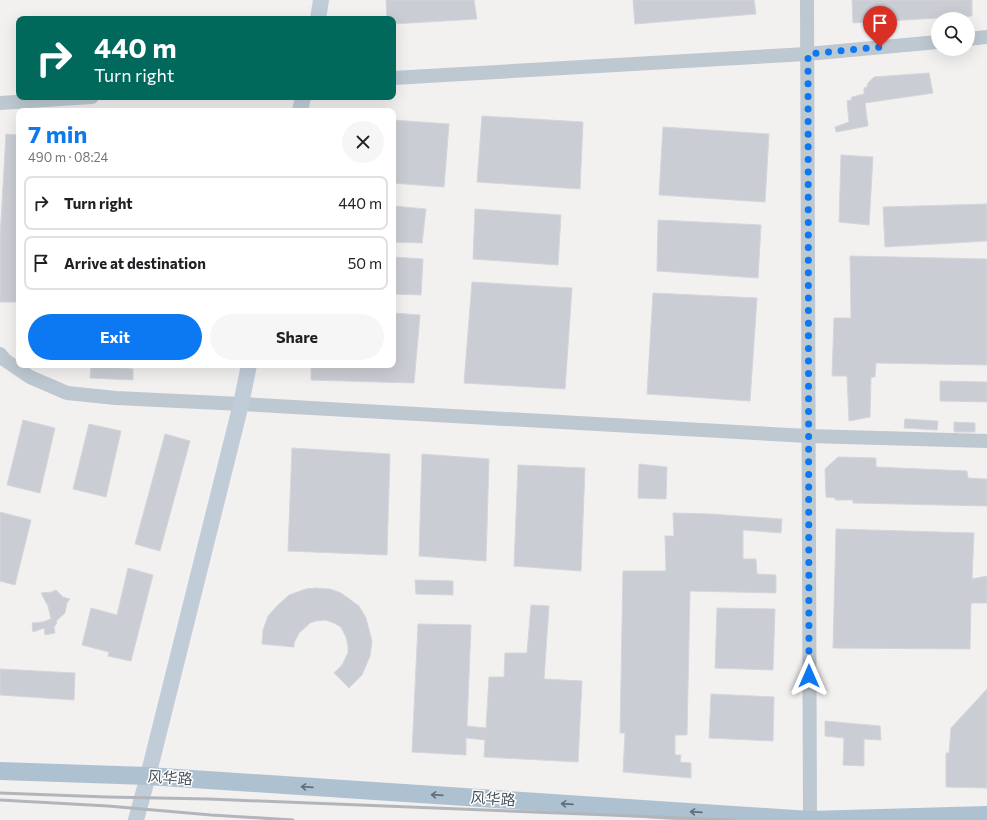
<!DOCTYPE html>
<html lang="en">
<head>
<meta charset="utf-8">
<style>
  body { margin:0; font-family:Commissioner,"Noto Sans SC",sans-serif; background:#f6f6f6; color:#202124; height:100vh; display:flex; flex-direction:column; font-size:15px; white-space:nowrap }
  * { box-sizing:border-box; margin:0 }
  p { font-size:13px; color:#757577 }
  .icon { flex:none; width:22px; height:22px; fill:none; stroke:currentColor; stroke-width:2; stroke-linecap:round; stroke-linejoin:round }
  .map { position:relative; flex:1; overflow:hidden }
  .sheet { position:absolute; left:16px; top:108px; width:380px; height:260px; display:flex; flex-direction:column; background:#fff; border-radius:8px; box-shadow:0 4px 16px #0002 }
  .sheet>* { flex:none }
  .banner { position:absolute; left:16px; top:16px; width:380px; height:84px; border-radius:8px; box-shadow:0 4px 16px #0002; background:#00695c; color:#fff; overflow:hidden }
  .tools { position:absolute; left:931px; top:12px; display:grid; gap:8px }
  .tools a { display:grid; place-items:center; width:44px; height:44px; border-radius:50%; background:#fff; box-shadow:0 4px 16px #0002; font-size:20px }
  .pin { position:absolute; display:grid; place-items:center; width:34px; height:34px; color:#fff; margin:-41px -17px; border-radius:50% 50% 50% 0; rotate:-45deg; box-shadow:0 0 4px #0007 }
  .pin .icon { rotate:45deg }
  .me { position:absolute; width:44px; margin:-22px; rotate:0deg; stroke-linejoin:round; filter:drop-shadow(0 0 3px #0008) }
  .turn { display:flex; align-items:center; gap:14px; height:84px; padding:0 12px; font-size:18px }
  .turn .icon { width:52px; height:52px; stroke-width:2.5 }
  .turn b { display:block; font-size:28px; line-height:34px }
  .round { display:grid; place-items:center; flex:none; width:42px; height:42px; border-radius:21px; background:#f6f6f6 }
  .summary { display:flex; align-items:center; justify-content:space-between; height:68px; padding:0 12px }
  h1 { font-size:24px; font-weight:700; line-height:30px; color:#0c78f1 }
  .action { display:flex; gap:8px; margin-top:auto; padding:8px 12px }
  .action a { flex:1; height:46px; border-radius:24px; background:#0c78f1; color:#fff; font-size:16px; font-weight:700; line-height:46px; text-align:center }
  .action a+a { background:#f6f6f6; color:#202124 }
  ul { padding:0; list-style:none }
  li { display:flex; align-items:center; gap:12px; height:54px; margin:0 8px 6px; padding:0 4px; border:2px solid #e0e0e0; border-radius:8px }
  li div { flex:1 }
  li b { display:block; font-size:15px }
  li em { font-style:normal }
  .map>svg:first-child { display:block }
</style>
</head>
<body>
<div class="map">
<svg width="987" height="820" viewBox="0 0 987 820">
  <rect width="100%" height="100%" fill="#f3f0f0"/>
  <!-- building -->
  <g fill="#cacdd3" stroke="#d4d6dc">
    <path d="M386,0H474L477,19L393,24V19H387Z"/>
    <path d="M633,0H754L756,14L635,24Z"/>
    <path d="M852,0H972V16L853,23Z"/>
    <path d="M929,73L933,93L865,103L868,126L836,132L835,127L849,122L847,101L851,100L852,97L864,94V88L867,87L868,83L874,77Z"/>
    <path d="M482,116L583,122L580,189L477,182Z"/>
    <path d="M393,120L449,124L444,187L393,183Z"/>
    <path d="M663,127L769,134L765,202L659,195Z"/>
    <path d="M6,134L19,135V302H0V238Z"/>
    <path d="M841,155L873,157L869,225L839,222Z"/>
    <path d="M987,204V241L885,247L883,207Z"/>
    <path d="M393,206L426,209L422,243L393,242Z"/>
    <path d="M475,209L561,215L558,265L473,259Z"/>
    <path d="M658,220L761,225L758,278L657,271Z"/>
    <path d="M850,256L987,259V365L876,363L875,377H871L870,417L849,421L847,376H832L834,318H851Z"/>
    <path d="M393,257L423,259L421,295L393,294Z"/>
    <path d="M472,282L572,288L565,389L464,383Z"/>
    <path d="M653,293L757,298L750,401L647,394Z"/>
    <path d="M393,313L420,315L414,383L311,380V365H393Z"/>
    <path d="M91,366L133,369V380L90,378Z"/>
    <path d="M940,381L987,382V402L940,401Z"/>
    <path d="M905,419L938,421L937,430L904,428Z"/>
    <path d="M23,420L55,428L40,493L7,485Z"/>
    <path d="M954,422L975,423V432H954Z"/>
    <path d="M89,424L121,431L106,497L73,489Z"/>
    <path d="M165,434L190,441L160,551L135,544Z"/>
    <path d="M292,448L390,454L387,555L288,551Z"/>
    <path d="M422,454L489,459L486,561L419,556Z"/>
    <path d="M838,457L876,458V467L967,471L968,478L987,479V506L853,503V500H835L836,498L826,497L825,469Z"/>
    <path d="M639,464L667,467L666,499L638,498Z"/>
    <path d="M518,465L585,468L581,571L514,566Z"/>
    <path d="M0,512L31,520L15,585L0,581Z"/>
    <path d="M673,513L711,514L782,519L781,533L743,530V559H756L757,574L776,575V593L690,591L687,735H675V755H681L680,762L691,763V778L623,772L625,733H620L623,571H666L665,536H674Z"/>
    <path d="M836,529L974,533L972,579L987,576V603H971L970,649L833,648Z"/>
    <path d="M128,568L153,575L131,661L108,656L109,652L82,645L91,608L117,615Z"/>
    <path d="M415,580L453,581V595L416,594Z"/>
    <path d="M315,588L330,589L341,593L359,606L366,618L372,641L370,656L362,675L349,688L334,673L342,665L348,653V646L346,637L341,627L334,623L325,620L316,621L310,623L299,633L294,643V647L262,644L263,630L268,616L277,606L289,595L306,589Z"/>
    <path d="M56,590L63,597L70,599L67,603L65,613L56,621L57,623L54,627L55,633L45,635L44,628L33,632L32,623L43,622L51,619L48,606L41,593L52,592Z"/>
    <path d="M531,605L549,606L544,679L582,681L578,762L484,757L485,740L466,738V755L412,752L418,624L471,625L467,726L486,728L489,677H504L505,653H527Z"/>
    <path d="M717,608L775,609L773,670L715,668Z"/>
    <path d="M0,669L75,673L74,700L0,695Z"/>
    <path d="M987,689V788L946,787V753H949L951,728Z"/>
    <path d="M711,694L774,697L773,741L709,738Z"/>
    <path d="M825,721L880,726L881,740L864,739V766L843,765L844,738L825,736Z"/>
  </g>
  <g fill="none" stroke-linecap="round" stroke-linejoin="round">
    <!-- tertiary -->
    <g stroke="#bdc8d0" stroke-width="14">
      <path d="M807,0L810,820"/>
      <path d="M968,39L987,37"/>
      <path d="M393,78L807,54L938,42"/>
      <path d="M0,103L92,97"/>
      <path d="M0,354L5,360L30,377L67,393L116,398L241,404L808,436L987,441"/>
    </g>
    <!-- secondary -->
    <g stroke="#c0ccd8" stroke-width="16">
      <path d="M318,19L321,0"/>
      <path d="M300,111L303,97"/>
      <path d="M136,820L148,776L241,404L249,365"/>
    </g>
    <!-- primary -->
    <path stroke="#aec1d1" stroke-width="18" d="M0,771L148,776L810,820L987,815"/>
    <!-- rail -->
    <g stroke="#b2b6bb" stroke-width="3">
      <path d="M0,793L107,797L209,799L734,820"/>
      <path d="M0,800L108,806L211,815L293,820"/>
    </g>
  </g>
  <!-- one-way arrows -->
  <defs><path id="oneway-shaft" d="M-6 0H5M1.5-3L5.5 0L1.5 3" fill="none" stroke-width="1.6" stroke-linecap="round" stroke-linejoin="round"/></defs>
  <g stroke="#616f7c">
    <use href="#oneway-shaft" transform="translate(307 787) rotate(-176)"/>
    <use href="#oneway-shaft" transform="translate(437 795) rotate(-176)"/>
    <use href="#oneway-shaft" transform="translate(567 804) rotate(-176)"/>
    <use href="#oneway-shaft" transform="translate(696 812) rotate(-176)"/>
  </g>
  <g fill="none" stroke-linecap="round" stroke-linejoin="round">
    <!-- route -->
    <path stroke="#0c78f1" stroke-width="7" stroke-dasharray="0 12.6" d="M809,676L808,54L880,47"/>
  </g>
  <g text-anchor="middle" stroke-width="3" stroke-linejoin="round" paint-order="stroke">
    <!-- street labels -->
    <g font-size="15" fill="#47545f" stroke="#fff">
      <text transform="translate(170 778) rotate(4)" y="5">风华路</text>
      <text transform="translate(493 799) rotate(4)" y="5">风华路</text>
    </g>
  </g>
</svg>
<div class="tools">
<a><svg class="icon" aria-label="search" viewBox="0 0 24 24"><circle cx="10" cy="10" r="6"/><path d="M15 15l6 6"/></svg></a>
</div>
<div class="pin" style="left:880px;top:47px;background:#d93025"><svg class="icon" aria-label="arrive" viewBox="0 0 24 24"><path d="M6 21V4h12l-3 4 3 4H6"/></svg></div>
<svg class="me" style="left:809px;top:676px" viewBox="-20 -20 40 40"><path d="M0-17L14 15 0 8-14 15z" fill="#0c78f1" stroke="#fff" stroke-width="4"/></svg>
<div class="banner">
<div class="turn"><svg class="icon" aria-label="right" viewBox="0 0 24 24"><path d="M7 20v-9h11M14 6l5 5-5 5"/></svg><div><b>440 m</b>Turn right</div></div>
</div>
<section class="sheet">
<div class="summary"><div><h1>7 min</h1><p>490 m · 08:24</p></div><a class="round"><svg class="icon" aria-label="close" viewBox="0 0 24 24"><path d="M6 6l12 12M18 6L6 18"/></svg></a></div>
<ul>
<li><svg class="icon" aria-label="right" viewBox="0 0 24 24"><path d="M7 20v-9h11M14 6l5 5-5 5"/></svg><div><b>Turn right</b></div><em>440 m</em></li>
<li><svg class="icon" aria-label="arrive" viewBox="0 0 24 24"><path d="M6 21V4h12l-3 4 3 4H6"/></svg><div><b>Arrive at destination</b></div><em>50 m</em></li>
</ul>
<div class="action"><a>Exit</a><a>Share</a></div>
</section>
</div>
</body>
</html>
